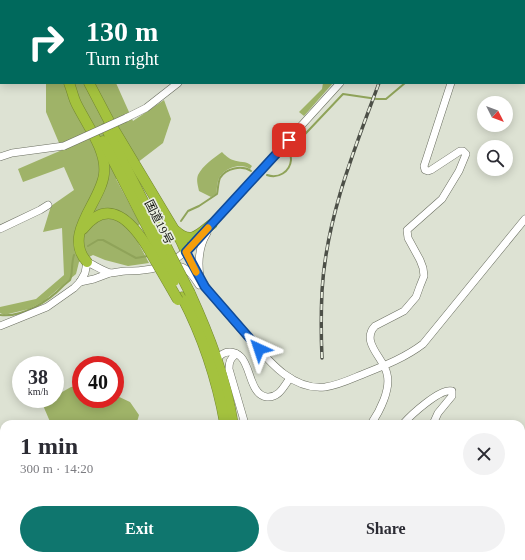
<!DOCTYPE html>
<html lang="en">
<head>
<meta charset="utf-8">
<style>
  body { margin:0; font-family:"Times New Roman","Noto Sans JP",serif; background:#f2f2f3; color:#2b2b33; height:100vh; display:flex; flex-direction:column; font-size:15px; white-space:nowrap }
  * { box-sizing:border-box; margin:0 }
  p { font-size:13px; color:#7c7c81 }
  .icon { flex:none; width:22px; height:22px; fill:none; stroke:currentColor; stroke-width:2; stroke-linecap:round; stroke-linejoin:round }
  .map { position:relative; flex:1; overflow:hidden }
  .details { position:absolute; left:0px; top:420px; width:525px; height:140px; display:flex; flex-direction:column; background:#fff; border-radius:12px 12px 0 0; box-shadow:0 2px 10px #0003 }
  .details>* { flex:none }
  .hud { position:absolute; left:0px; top:0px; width:525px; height:84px; box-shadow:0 2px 10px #0003; background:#00695c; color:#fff; overflow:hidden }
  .needle { width:26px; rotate:132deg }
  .controls { position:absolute; left:477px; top:96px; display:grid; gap:8px }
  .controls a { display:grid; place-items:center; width:36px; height:36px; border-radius:50%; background:#fff; box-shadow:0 2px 10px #0003; font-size:20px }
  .speed { position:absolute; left:12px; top:356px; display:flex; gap:8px; font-size:20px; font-weight:700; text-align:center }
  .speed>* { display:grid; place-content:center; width:52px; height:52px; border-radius:50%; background:#fff; box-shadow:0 2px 10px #0003; line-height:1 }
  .speed small { font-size:10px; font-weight:400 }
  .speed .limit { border:6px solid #d22; background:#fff; color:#111 }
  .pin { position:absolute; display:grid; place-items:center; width:34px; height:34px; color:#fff; margin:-17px; border-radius:8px; box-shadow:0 2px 6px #0006 }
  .me { position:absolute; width:44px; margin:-22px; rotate:318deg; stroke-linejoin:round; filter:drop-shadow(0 0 3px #0008) }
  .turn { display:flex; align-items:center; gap:14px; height:84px; padding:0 20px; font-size:18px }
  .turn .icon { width:52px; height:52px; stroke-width:2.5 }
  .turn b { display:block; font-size:28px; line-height:34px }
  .round { display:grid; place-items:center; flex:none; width:42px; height:42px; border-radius:21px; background:#f2f2f3 }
  .headline { display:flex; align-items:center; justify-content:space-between; height:68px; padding:0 20px }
  h1 { font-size:24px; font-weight:600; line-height:30px }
  .cta { display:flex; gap:8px; margin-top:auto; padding:8px 20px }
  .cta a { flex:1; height:46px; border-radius:24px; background:#0f766e; color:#fff; font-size:16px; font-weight:600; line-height:46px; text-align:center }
  .cta a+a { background:#f2f2f3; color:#2b2b33 }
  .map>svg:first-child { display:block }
</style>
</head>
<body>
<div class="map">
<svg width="525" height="560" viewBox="0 0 525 560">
  <rect width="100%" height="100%" fill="#dde2d3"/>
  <!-- forest -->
  <g fill="#9fb368">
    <path d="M46,83H116L133,121L164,100L171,119L163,143L116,179L140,224L132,231L149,263L128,266L105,260L93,255L79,262L76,274L44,301L29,309L4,315L0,313V307L36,299L64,275L62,228L43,232L51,206L74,190L64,167L23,182L18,169L62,150L46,112Z"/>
    <path d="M323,83H333L304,116L299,112L322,89Z"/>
    <path d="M222,152C225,155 229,159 233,160C239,163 246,160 252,166L250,169C241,162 224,168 219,178C217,183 217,188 216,194L211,197L199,191C198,186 196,180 198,175C203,165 214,158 222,152Z"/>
    <path d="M81,386V399H115V395L130,402L139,415L137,422L131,424H51L42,403L49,399H55V396L71,387Z"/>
    <path d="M4,499V539L0,541V503Z"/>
  </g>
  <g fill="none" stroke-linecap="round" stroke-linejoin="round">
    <!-- stream -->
    <g stroke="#8fa359" stroke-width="2">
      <path d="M524,60H525"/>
      <path d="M267,175C278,179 290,172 291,160C291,157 290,153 290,150L343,94L377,99H386L405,83"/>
      <path d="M181,221L188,211L199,206L217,194C218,189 218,183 220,178C226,168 242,165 251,171"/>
      <path d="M88,246L98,240H103L136,258L148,256"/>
      <path d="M0,315C22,318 49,301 63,286C65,284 68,282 70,280C73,273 71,264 74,255"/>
    </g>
    <defs>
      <g id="minor">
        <path d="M199,0V1"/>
        <path d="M357,0L358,1"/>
        <path d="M398,0L399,1"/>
        <path d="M432,0V1"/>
        <path d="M486,0L487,1"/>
        <path d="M192,1L193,0"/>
        <path d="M515,1V0"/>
        <path d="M524,30L525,28"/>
        <path d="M0,47H1"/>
        <path d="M126,118L146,108L178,83"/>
        <path d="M0,157L12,153L64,146"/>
        <path d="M210,226L340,83"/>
        <path d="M0,229L40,210L48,205"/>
        <path d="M186,252C199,282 220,305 241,329C263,353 288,391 325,387C340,385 353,378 366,373C386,365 406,357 423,344L525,219"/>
        <path d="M174,267C186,264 193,276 199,285"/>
        <path d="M200,277C198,263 199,246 207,233"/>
        <path d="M80,282L94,279L110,273"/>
        <path d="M0,326L47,307L74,288L80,282L85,273L87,262C94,265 103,271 110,273C115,273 121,271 126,271C164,271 176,263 201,235"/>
        <path d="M236,354C230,359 229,362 229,369L245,424"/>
        <path d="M217,360C220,355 223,352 230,352C233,352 238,354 241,357C251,367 250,395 267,397C279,398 284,386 290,378"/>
        <path d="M371,424C380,411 391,389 387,374C384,358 360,342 375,326L404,311L416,297L420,286L424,276L423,268L420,260L408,238L407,230L442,199L459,171L466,154L463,151H460L431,170L428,171L425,170L424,166L427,157L451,83"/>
        <path d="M403,424C411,415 440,388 452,391V396L438,413L433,424"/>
        <path d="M0,518L4,521"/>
        <path d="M521,526L525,520"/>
        <path d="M353,556V560"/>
        <path d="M36,560L37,556"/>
        <path d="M496,560L499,556"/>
      </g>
      <g id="highway">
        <path d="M31,0V1"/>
        <path d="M42,0V1"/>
        <path d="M69,83C72,90 73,97 76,103C86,124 107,150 104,174C101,202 62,234 87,262"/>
        <path d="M89,83L109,121L181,241L186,252"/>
        <path d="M106,128L163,240"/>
        <path d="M103,141L156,244"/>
        <path d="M83,229C109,196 132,222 148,248"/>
        <path d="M176,231C191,245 199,234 212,224"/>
        <path d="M190,293C209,335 226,378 233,424"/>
        <path d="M182,297C203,337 217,380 225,424"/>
        <path d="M227,560L228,556"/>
        <path d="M235,560L236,556"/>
      </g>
    </defs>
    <!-- minor casing -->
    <use href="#minor" stroke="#6a6e60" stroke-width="8"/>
    <!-- highway casing -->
    <use href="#highway" stroke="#738830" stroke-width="11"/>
    <!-- minor -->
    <use href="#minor" stroke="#fff" stroke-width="7"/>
    <!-- highway -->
    <use href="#highway" stroke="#a4c23e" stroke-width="10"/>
    <defs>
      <g id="rail">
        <path d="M409,1V0"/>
        <path d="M322,358C321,336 321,313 322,291C326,219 354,150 379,83"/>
      </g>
    </defs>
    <!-- rail casing -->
    <use href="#rail" stroke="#4c4f47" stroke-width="3.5"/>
    <!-- rail -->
    <use href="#rail" stroke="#eaefe0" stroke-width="2" stroke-dasharray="6" stroke-linecap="butt"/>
    <defs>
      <path id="minor-bridge" d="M64,146L126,118"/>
      <g id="highway-bridge">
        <path d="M163,240L190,293"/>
        <path d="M156,244L174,281"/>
        <path d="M148,248L178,300"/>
      </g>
    </defs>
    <!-- minor-bridge casing -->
    <use href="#minor-bridge" stroke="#6a6e60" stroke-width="8" stroke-linecap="butt"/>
    <!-- highway-bridge casing -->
    <use href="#highway-bridge" stroke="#738830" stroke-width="11" stroke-linecap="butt"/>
    <!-- minor-bridge -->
    <use href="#minor-bridge" stroke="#fff" stroke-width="7"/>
    <!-- highway-bridge -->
    <use href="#highway-bridge" stroke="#a4c23e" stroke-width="10"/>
  </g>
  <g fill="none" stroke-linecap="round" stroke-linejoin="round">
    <defs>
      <path id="route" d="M259,349L205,287L186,252L289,140"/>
    </defs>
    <!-- route casing -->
    <use href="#route" stroke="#114b97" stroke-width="10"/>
    <!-- route -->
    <use href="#route" stroke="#1a73e8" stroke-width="7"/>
    <!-- slow -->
    <path stroke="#f59e0b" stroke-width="7" d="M196,272L186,252L208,228"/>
  </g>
  <g text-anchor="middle" stroke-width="3.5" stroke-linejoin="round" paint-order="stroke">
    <!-- street labels -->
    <g font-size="12" fill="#191b16" stroke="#eaefe0">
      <text transform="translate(159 222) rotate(63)" y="4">国道19号</text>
    </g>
  </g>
</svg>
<div class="controls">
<a><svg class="needle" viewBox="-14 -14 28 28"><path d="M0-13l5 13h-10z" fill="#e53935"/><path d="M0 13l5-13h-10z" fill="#7c7c81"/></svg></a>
<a><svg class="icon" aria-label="search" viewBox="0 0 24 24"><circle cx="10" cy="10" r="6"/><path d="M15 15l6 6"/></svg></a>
</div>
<div class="speed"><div>38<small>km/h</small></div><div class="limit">40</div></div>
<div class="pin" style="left:289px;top:140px;background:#d93025"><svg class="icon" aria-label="arrive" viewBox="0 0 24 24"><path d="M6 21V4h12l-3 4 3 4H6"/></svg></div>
<svg class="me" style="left:259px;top:349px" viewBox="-20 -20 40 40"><path d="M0-17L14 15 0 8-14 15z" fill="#1a73e8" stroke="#fff" stroke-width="4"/></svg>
<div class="hud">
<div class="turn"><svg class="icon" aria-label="right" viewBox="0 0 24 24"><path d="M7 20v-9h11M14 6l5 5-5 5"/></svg><div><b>130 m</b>Turn right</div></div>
</div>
<section class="details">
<div class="headline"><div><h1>1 min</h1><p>300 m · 14:20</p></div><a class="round"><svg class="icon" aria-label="close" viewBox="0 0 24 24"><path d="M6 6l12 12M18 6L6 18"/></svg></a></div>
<div class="cta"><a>Exit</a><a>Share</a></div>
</section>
</div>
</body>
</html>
